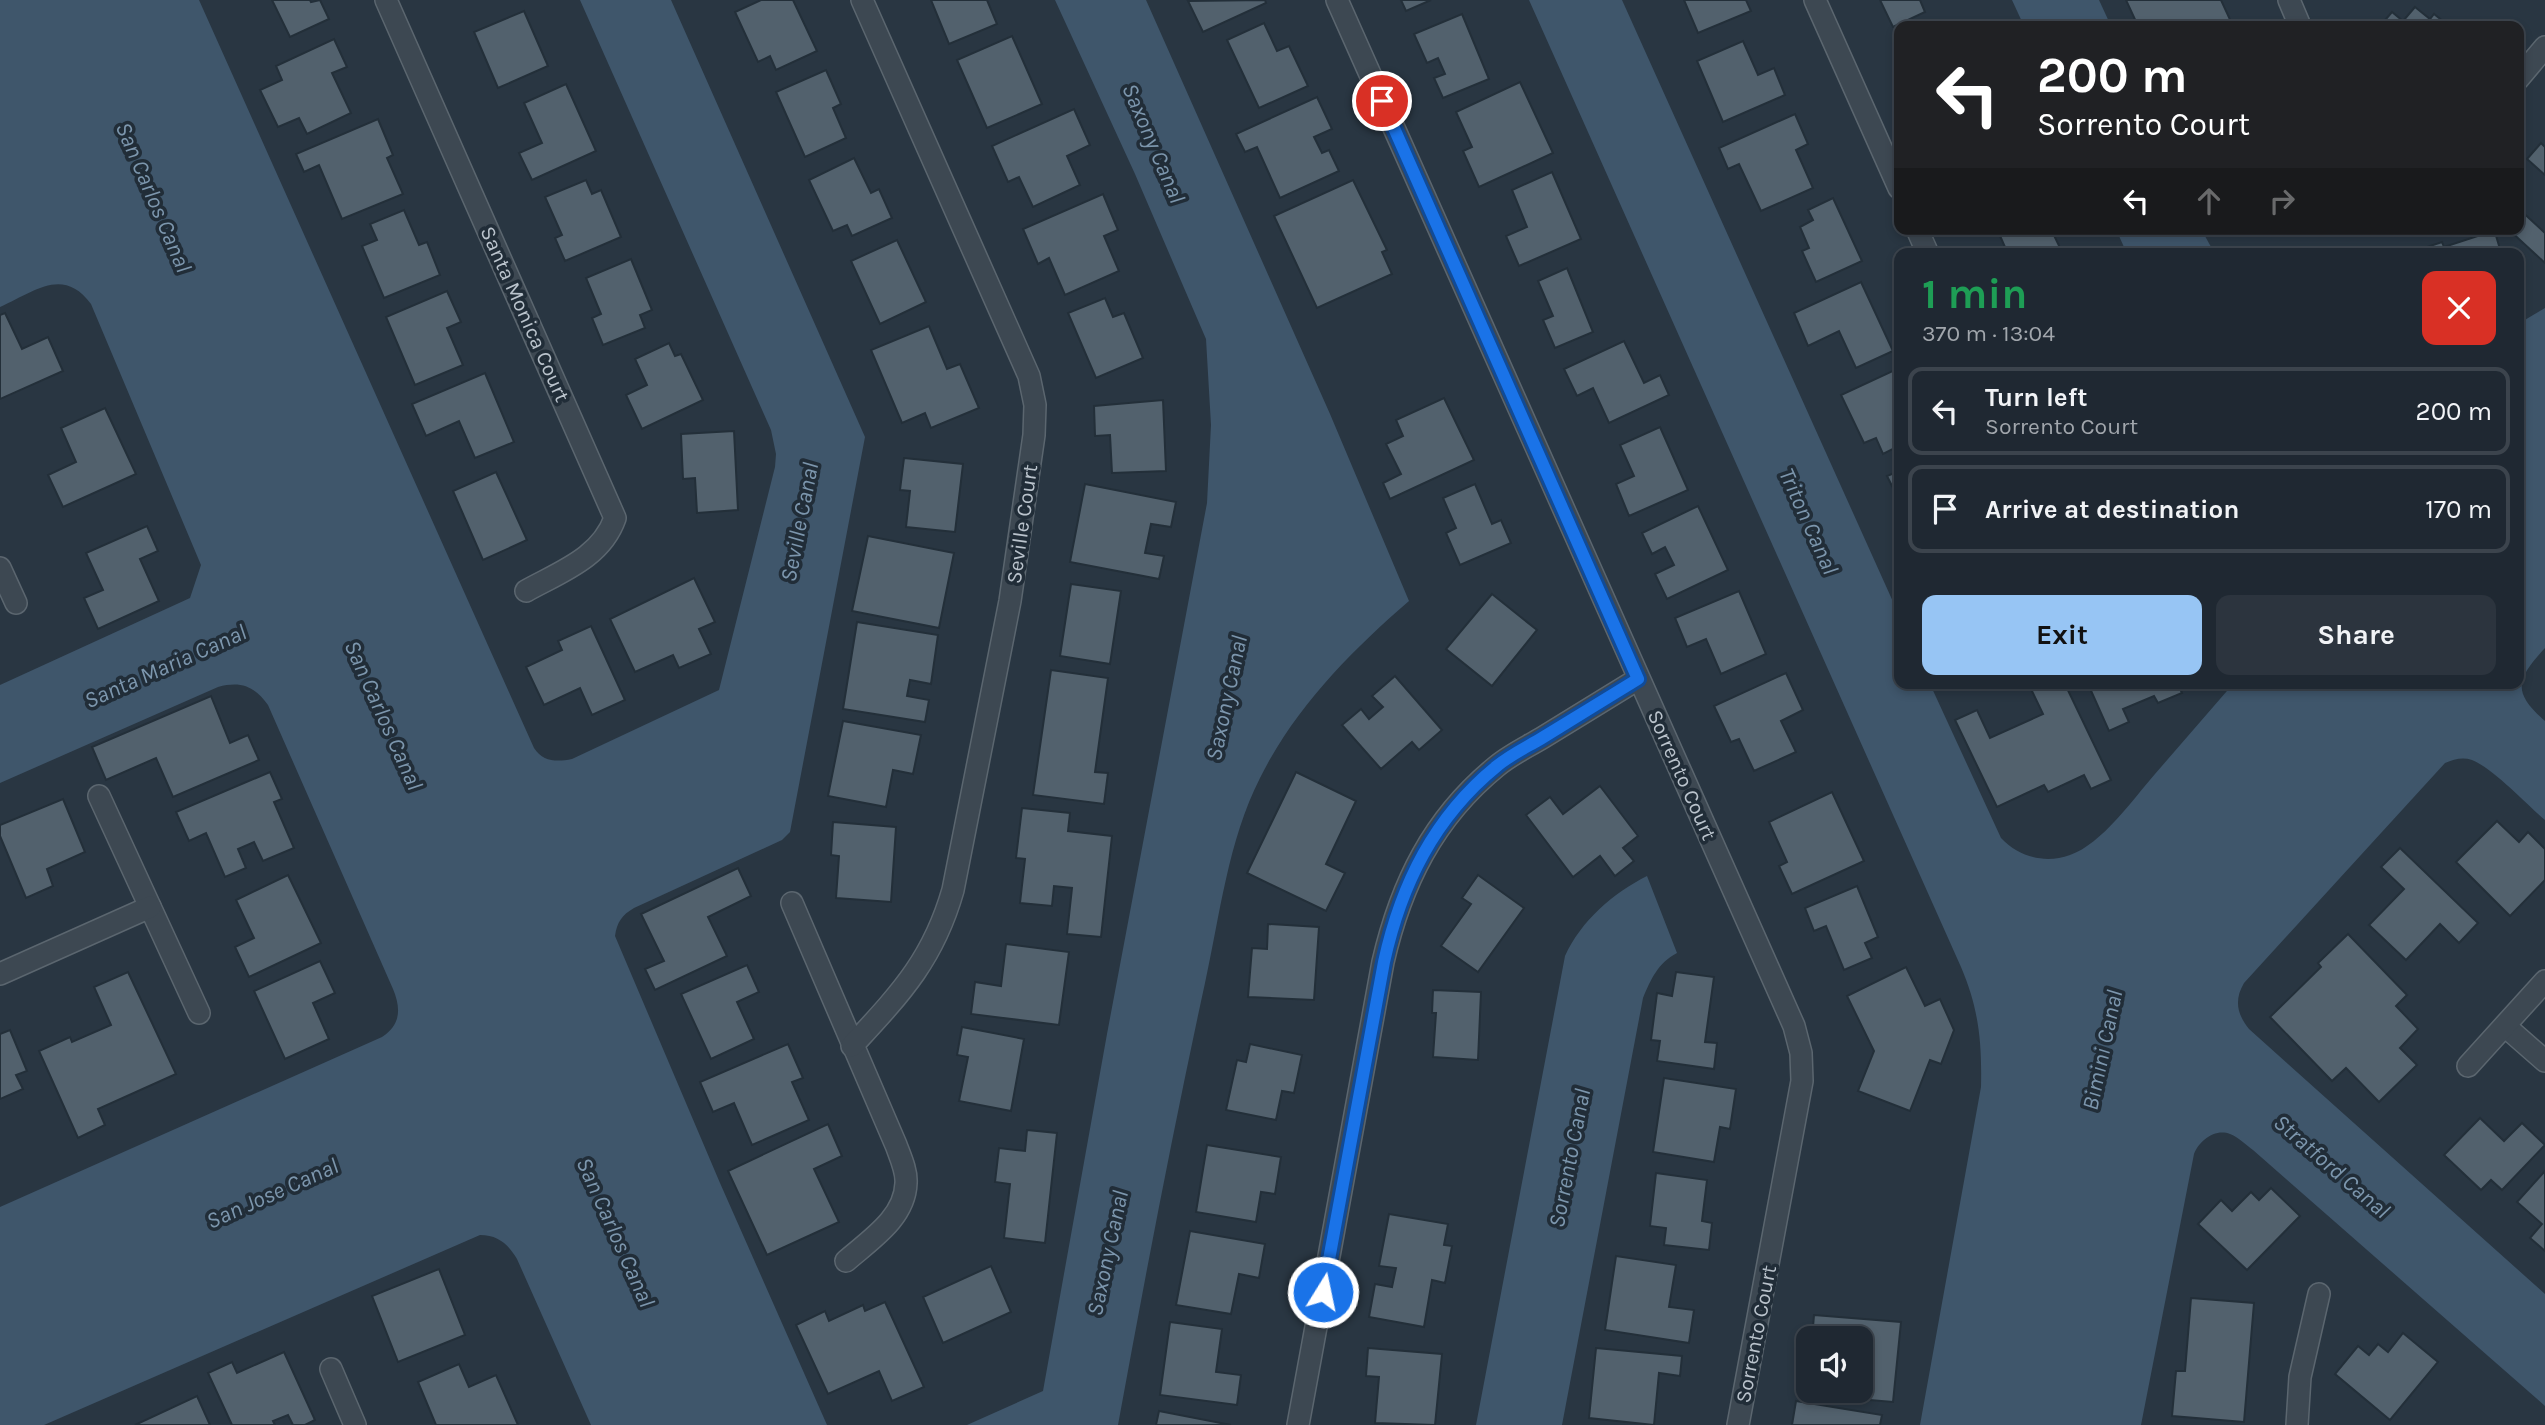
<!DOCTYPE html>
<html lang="en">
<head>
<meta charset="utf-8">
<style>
  body { margin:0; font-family:Karla,sans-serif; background:#2c343e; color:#f1f3f6; height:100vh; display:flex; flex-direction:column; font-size:26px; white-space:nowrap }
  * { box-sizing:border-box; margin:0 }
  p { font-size:23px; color:#a1a6ac }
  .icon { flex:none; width:38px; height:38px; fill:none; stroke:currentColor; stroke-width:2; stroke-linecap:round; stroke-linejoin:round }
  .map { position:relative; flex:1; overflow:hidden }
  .panel { position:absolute; left:1894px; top:248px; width:630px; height:441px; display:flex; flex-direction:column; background:#1f2832; border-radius:14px; box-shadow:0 4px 10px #0003,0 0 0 2px #3c444d }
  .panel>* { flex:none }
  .hud { position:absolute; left:1894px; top:21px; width:630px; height:214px; border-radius:14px; box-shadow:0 4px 10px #0003,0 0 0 2px #3c444d; background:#202124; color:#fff; overflow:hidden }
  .tools { position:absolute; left:1796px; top:1326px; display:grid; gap:14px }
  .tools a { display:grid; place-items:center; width:77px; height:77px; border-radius:14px; background:#1f2832; box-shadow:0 4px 10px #0003,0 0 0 2px #3c444d; font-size:35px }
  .pin { position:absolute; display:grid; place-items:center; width:60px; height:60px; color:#fff; margin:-30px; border:4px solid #fff; border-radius:50%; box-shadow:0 2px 7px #0007 }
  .me { position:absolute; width:77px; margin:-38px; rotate:10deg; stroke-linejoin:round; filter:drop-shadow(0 0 5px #0008) }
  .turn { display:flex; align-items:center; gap:24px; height:147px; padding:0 28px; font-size:32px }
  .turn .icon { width:91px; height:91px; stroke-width:2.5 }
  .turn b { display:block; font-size:49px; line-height:60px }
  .lanes { display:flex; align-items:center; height:66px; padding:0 28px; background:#0003; justify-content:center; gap:35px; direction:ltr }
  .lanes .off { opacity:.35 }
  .round { display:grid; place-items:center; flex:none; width:74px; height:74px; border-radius:14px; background:#2c343e }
  .overview { display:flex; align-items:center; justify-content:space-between; height:119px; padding:0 28px }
  h1 { font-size:42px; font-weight:700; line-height:52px; color:#1e9e55 }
  .primary-button { display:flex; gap:14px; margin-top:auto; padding:14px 28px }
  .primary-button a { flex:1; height:80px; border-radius:14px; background:#97c5f4; color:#111; font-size:28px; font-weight:700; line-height:80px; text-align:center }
  .primary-button a+a { background:#2c343e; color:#f1f3f6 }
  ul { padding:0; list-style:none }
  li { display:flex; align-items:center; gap:21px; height:88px; margin:0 14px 10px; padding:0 14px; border:4px solid #3c444d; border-radius:14px }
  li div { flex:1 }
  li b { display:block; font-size:26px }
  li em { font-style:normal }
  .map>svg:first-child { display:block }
</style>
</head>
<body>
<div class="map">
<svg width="2545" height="1425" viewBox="0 0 2545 1425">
  <rect width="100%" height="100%" fill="#293642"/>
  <!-- water -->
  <g fill="#3f566b">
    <path d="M0,0H199L534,748C543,762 557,762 572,759L719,690L775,467L776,454L771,430L580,0H671L865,437L790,832L782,840L634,908C622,915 617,922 615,936L720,1183L827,1425H591L517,1259C508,1244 498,1235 480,1235L44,1425H0V1207L382,1037C401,1025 401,1008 393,989L268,705C254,686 241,681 218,687L0,783V685L190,598L201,565L91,304C63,266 34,292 0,307Z"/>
    <path d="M1055,0H1146L1330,414L1409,601C1350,652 1295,708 1260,778C1228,841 1220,915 1205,983C1173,1130 1145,1277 1118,1425H967L1043,1391L1107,1034L1207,503L1211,425L1206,339L1135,174Z"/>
    <path d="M1529,0H1622L1899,615V684H1930L2001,838C2019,857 2045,864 2070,855C2102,844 2133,799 2155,774C2181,744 2207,714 2233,684H2518V324L2545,308V648C2517,679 2511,691 2545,721V820C2526,804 2494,769 2472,760C2463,757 2454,759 2445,763L2244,983C2234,1000 2237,1014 2249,1029L2545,1294V1406L2253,1150C2246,1145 2238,1137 2230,1134C2215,1128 2199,1141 2194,1154L2141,1425H1920L1981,1087C1982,1043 1979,1009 1961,967Z"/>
    <path d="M2012,0H2099L2111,26H2024Z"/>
    <path d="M2116,229H2201L2215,254H2127Z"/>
    <path d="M1647,876L1677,953C1658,963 1651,979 1643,998L1562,1425H1476L1565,956C1581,921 1613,893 1647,876Z"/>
  </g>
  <!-- building -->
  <g fill="#52616d" stroke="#232f39" stroke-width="2">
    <path d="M272,0H310L311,2L320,0L329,19L290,37Z"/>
    <path d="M761,0H793L817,51L776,70L770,56L758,62L735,12Z"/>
    <path d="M931,0H987L997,24L949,44Z"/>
    <path d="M1265,0L1266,3L1203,32L1188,1Z"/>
    <path d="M1401,0H1431L1406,11Z"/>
    <path d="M1684,0H1746L1751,11L1698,33Z"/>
    <path d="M1880,0H1920L1925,12L1893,27Z"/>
    <path d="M2126,0H2221L2233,26H2138Z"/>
    <path d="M2415,7L2430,19L2434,14L2449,26H2380L2392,12L2403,21Z"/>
    <path d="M524,11L548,66L498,88L474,32Z"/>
    <path d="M1462,14L1489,79L1443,98L1434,78L1445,74L1438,58L1427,63L1414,34Z"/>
    <path d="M1264,23L1277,51L1289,46L1308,86L1259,108L1227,40Z"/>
    <path d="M1012,36L1042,104L987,128L957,60Z"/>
    <path d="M334,39L347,67L332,73L351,113L307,134L299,118L278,127L260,90L282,80L276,66Z"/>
    <path d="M1743,41L1758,75L1774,68L1785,95L1723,122L1697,61Z"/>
    <path d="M826,70L841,104L833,108L846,138L805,157L776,92Z"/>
    <path d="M1520,82L1553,153L1479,187L1463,151L1472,147L1456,112Z"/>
    <path d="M566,84L596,151L532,180L519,153L542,143L524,103Z"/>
    <path d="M1317,97L1332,129L1314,137L1322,153L1329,150L1339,171L1280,198L1257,147L1245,152L1236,134Z"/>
    <path d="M1074,109L1090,145L1067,156L1080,185L1033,207L1019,177L1008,182L992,146Z"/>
    <path d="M1795,114L1808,144L1796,150L1813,188L1761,211L1739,164L1728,169L1719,148Z"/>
    <path d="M378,119L393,155L387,158L403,194L342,219L319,165L304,172L296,154Z"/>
    <path d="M2541,143L2545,147V175L2527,159Z"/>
    <path d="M854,158L871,193L879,189L892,218L852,236L847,225L833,231L809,180Z"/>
    <path d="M1552,172L1581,239L1519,266L1506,236L1527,227L1512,190Z"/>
    <path d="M586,180L592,194L601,190L621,237L565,261L555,238L562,235L545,197Z"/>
    <path d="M1353,180L1387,250L1382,252L1392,274L1317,308L1274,216Z"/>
    <path d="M1103,194L1118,230L1104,236L1119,271L1065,295L1049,258L1038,264L1023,229Z"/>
    <path d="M1833,198L1862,261L1816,282L1802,251L1809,248L1800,227L1813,220L1808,210Z"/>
    <path d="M2518,208L2545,233V263L2508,229H2518Z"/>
    <path d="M404,210L419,245L427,242L440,275L384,298L362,246L377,240L370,224Z"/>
    <path d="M1997,229H2051L2063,254H2008Z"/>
    <path d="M2486,229H2494L2500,249H2498L2499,254H2415V251L2442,242L2444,247L2478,236L2476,232Z"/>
    <path d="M897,240L926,302L880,324L851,261Z"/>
    <path d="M631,259L652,310L640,315L645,328L603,345L592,318L601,314L586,278Z"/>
    <path d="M1567,268L1593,332L1555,348L1543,320L1553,316L1538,281Z"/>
    <path d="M1861,282L1893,351L1856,368L1839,331L1808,346L1794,313Z"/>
    <path d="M447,291L461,322L447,328L463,365L415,385L386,317Z"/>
    <path d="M1105,298L1113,317L1124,313L1143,358L1096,378L1068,313Z"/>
    <path d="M5,313L22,349L48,337L63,371L0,399V315Z"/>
    <path d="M929,326L947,369L960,364L979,408L931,428L925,413L902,423L871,350Z"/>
    <path d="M1624,341L1644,383L1660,375L1669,395L1609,423L1593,388L1577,396L1564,369Z"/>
    <path d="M669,343L675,356L681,354L703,400L642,429L626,395L647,385L635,359Z"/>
    <path d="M1899,368L1897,403L1899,446L1883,454L1876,438L1864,443L1841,395Z"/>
    <path d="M485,373L514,442L475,458L459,421L426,436L412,404Z"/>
    <path d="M1444,398L1474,460L1390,499L1383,483L1401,474L1386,444L1403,436L1396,420Z"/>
    <path d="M1163,400L1166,471L1112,473L1110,435L1095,436L1094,406Z"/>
    <path d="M105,408L136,474L63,507L48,475L76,462L61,428Z"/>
    <path d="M1660,427L1688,490L1629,516L1616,484L1634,476L1620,445Z"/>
    <path d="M734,431L738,510L697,513L695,478L683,479L681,434Z"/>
    <path d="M904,458L963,464L955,532L906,527L910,491L900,490Z"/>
    <path d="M1899,471V500L1887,476Z"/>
    <path d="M496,472L527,540L483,560L453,491Z"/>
    <path d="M1085,484L1176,502L1171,527L1151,524L1145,553L1164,556L1159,579L1070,562Z"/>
    <path d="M1475,484L1492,524L1501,520L1511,543L1460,565L1446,533L1456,528L1443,498Z"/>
    <path d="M1698,506L1728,570L1667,599L1655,574L1674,565L1665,547L1652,554L1642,533Z"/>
    <path d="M147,526L158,551L140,559L159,601L98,629L84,598L103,590L86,553Z"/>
    <path d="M868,536L954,553L939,628L852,611Z"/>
    <path d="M694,578L715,622L699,629L711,654L679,668L673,655L635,672L610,619Z"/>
    <path d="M1071,584L1121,591L1110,664L1060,656Z"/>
    <path d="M1739,591L1766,654L1721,674L1706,639L1687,647L1675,618Z"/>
    <path d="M1492,594L1537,630L1492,686L1446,649Z"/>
    <path d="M857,622L938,635L931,684L910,680L907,696L929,700L925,722L843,709Z"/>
    <path d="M591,626L625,700L592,715L580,688L544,705L526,667L562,650L558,641Z"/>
    <path d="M1051,670L1108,678L1095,772L1108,773L1104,804L1033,795Z"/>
    <path d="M1786,673L1803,710L1781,721L1796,752L1754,771L1739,739L1731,742L1714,706Z"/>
    <path d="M1395,676L1442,730L1419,750L1412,742L1381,769L1342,725L1361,709L1369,719L1383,707L1372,696Z"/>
    <path d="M2040,684H2065L2111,780L2091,789L2084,775L2048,792L2044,785L1997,807L1955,720L1977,710L1990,738L2043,714L2031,689Z"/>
    <path d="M2088,684H2178L2182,693L2158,703L2154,696L2123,709L2129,722L2109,731Z"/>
    <path d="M211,696L230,743L248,735L259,760L173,797L156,758L106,780L92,747Z"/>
    <path d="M843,721L921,735L913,774L893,770L886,807L828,796Z"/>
    <path d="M270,772L282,799L274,802L294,848L263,861L254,842L238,849L246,868L225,877L206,833L189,841L176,812Z"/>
    <path d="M1296,772L1356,801L1326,864L1345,873L1326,911L1247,873Z"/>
    <path d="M1600,786L1638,836L1623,848L1634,861L1615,876L1600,856L1573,877L1526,815L1550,797L1563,814Z"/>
    <path d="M1832,792L1864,861L1792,894L1779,866L1787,862L1769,822Z"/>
    <path d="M63,799L85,852L47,869L53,886L26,898L0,836V825Z"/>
    <path d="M1022,808L1070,813L1068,831L1112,836L1101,937L1067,934L1072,888L1054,886L1052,906L1020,903L1025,859L1016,858Z"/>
    <path d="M2497,821L2519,842L2528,832L2545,849V880L2510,916L2456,862Z"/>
    <path d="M833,822L896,827L891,902L836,898L839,856L831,855Z"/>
    <path d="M2400,848L2478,923L2459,943L2440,924L2406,960L2369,925L2404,889L2381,867Z"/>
    <path d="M738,868L751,896L708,917L727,956L655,990L645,969L664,961L641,914Z"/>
    <path d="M288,875L321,943L249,977L235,947L254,938L236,900Z"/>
    <path d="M1478,875L1524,908L1478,972L1441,946L1471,904L1462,898Z"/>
    <path d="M1857,886L1878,937L1865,943L1872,958L1844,970L1826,926L1814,931L1805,908Z"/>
    <path d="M1268,924L1319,927L1314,1000L1248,997L1252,948L1267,949Z"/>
    <path d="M2348,934L2407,995L2396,1006L2418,1029L2400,1048L2417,1065L2379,1102L2346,1068L2332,1081L2270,1017L2321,967L2318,963Z"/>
    <path d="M1006,944L1069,952L1059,1025L971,1014L975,982L1001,986Z"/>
    <path d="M320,961L335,993L313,1003L329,1039L285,1059L254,991Z"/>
    <path d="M747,965L759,992L737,1002L754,1039L711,1059L681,994Z"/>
    <path d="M1906,967L1925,1006L1940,999L1954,1030L1941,1064L1930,1060L1910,1111L1858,1091L1874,1051L1847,996Z"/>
    <path d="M128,972L176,1074L98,1109L105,1125L78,1138L39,1051L70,1037L72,1042L111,1025L94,987Z"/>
    <path d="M1676,972L1714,977L1705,1042L1717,1043L1714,1069L1657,1061L1660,1041L1651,1040L1657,993L1672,996Z"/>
    <path d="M1433,990L1481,992L1478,1060L1433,1057L1436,1013H1432Z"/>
    <path d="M962,1027L1024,1039L1011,1111L959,1101L968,1057L957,1055Z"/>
    <path d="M10,1030L27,1071L16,1075L23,1089L0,1099V1034Z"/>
    <path d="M788,1044L803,1078L792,1082L809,1120L752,1145L734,1103L713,1112L700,1082Z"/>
    <path d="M1250,1044L1302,1055L1294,1093L1282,1091L1276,1120L1226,1110L1237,1060L1246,1062Z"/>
    <path d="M1664,1078L1736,1089L1730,1129L1720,1127L1714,1162L1653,1152Z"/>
    <path d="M2480,1118L2504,1141L2522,1123L2545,1145L2502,1190L2491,1180L2481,1190L2444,1155Z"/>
    <path d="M828,1124L842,1156L814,1169L839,1222L767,1255L728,1171Z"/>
    <path d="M1027,1130L1057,1133L1045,1243L1004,1238L1010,1184L995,1182L999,1148L1025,1151Z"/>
    <path d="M1207,1145L1281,1157L1275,1194L1261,1192L1256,1222L1196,1212Z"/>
    <path d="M2545,1171V1251L2530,1238L2542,1224L2517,1202Z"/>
    <path d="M1656,1173L1707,1180L1702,1221L1712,1223L1709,1250L1664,1245L1666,1228L1650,1226Z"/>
    <path d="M2271,1188L2300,1216L2247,1270L2198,1224L2221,1200L2232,1211L2251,1192L2259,1200Z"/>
    <path d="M1389,1214L1448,1224L1444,1245L1452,1246L1445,1283L1432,1280L1424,1327L1369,1317L1375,1284L1392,1287L1396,1268L1379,1266Z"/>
    <path d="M1190,1231L1265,1244L1259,1278L1239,1274L1231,1314L1176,1305Z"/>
    <path d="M1616,1256L1676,1265L1669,1307L1694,1310L1689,1343L1605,1330Z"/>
    <path d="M991,1266L1011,1312L943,1343L923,1297Z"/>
    <path d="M439,1269L465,1335L398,1362L372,1296Z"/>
    <path d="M2191,1298L2254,1303L2244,1422L2172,1416L2176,1371H2185Z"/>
    <path d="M885,1302L924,1387L892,1401L879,1371L828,1394L796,1325L825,1311L829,1321L863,1305L865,1311Z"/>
    <path d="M1814,1315L1901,1322L1893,1402L1799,1394L1802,1367L1808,1368V1391H1860V1339H1812Z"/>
    <path d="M1170,1322L1222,1329L1216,1372L1241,1375L1237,1405L1160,1395Z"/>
    <path d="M2403,1333L2438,1362L2390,1420L2335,1374L2358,1346L2369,1355L2378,1344L2388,1352Z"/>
    <path d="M1368,1348L1442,1354L1435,1425L1375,1423L1379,1377L1366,1376Z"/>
    <path d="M1596,1348L1682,1356L1680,1376L1659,1373L1654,1425L1589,1418Z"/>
    <path d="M284,1352L315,1420L305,1425H293L288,1415L273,1421L275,1425H232L208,1373L232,1362L237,1373Z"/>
    <path d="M459,1364L469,1387L496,1375L518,1425H436L418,1382Z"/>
    <path d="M197,1396L210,1425H135Z"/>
    <path d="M1796,1401L1882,1415L1880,1425H1792Z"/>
    <path d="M1159,1411L1231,1425H1156Z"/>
  </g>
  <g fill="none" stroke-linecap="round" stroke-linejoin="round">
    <defs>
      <g id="minor">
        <path d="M386,0L615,518C601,558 560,572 526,591"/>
        <path d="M1337,0L1794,1026L1801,1053L1802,1081L1738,1425"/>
        <path d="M1815,0L1899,188"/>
        <path d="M2289,0L2300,26"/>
        <path d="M2518,79L2545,47"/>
        <path d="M1917,229L1928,254"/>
        <path d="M0,568L16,603"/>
        <path d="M99,796L199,1013"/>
        <path d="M792,903L896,1145C900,1156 907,1171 906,1183C905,1218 870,1240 846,1261"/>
        <path d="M0,974L150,907"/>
        <path d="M2505,1026L2545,1061"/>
        <path d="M852,1046C900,994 933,960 953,890L1010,601L1034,435L1035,405L1029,376L862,0"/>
        <path d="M2468,1066L2545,981"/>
        <path d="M331,1369L355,1425"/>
        <path d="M1298,1425L1383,962C1401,884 1433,818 1497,766C1510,755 1527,747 1542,738C1574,718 1606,699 1638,679"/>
        <path d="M2297,1425L2300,1377L2319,1294"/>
      </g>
    </defs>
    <!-- minor casing -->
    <use href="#minor" stroke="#5b666f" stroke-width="24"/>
    <!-- minor -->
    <use href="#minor" stroke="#3d4852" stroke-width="21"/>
  </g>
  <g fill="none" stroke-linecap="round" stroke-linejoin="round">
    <defs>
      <path id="route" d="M1323,1292L1384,962C1401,885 1434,817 1497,766C1510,755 1527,747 1542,738C1574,718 1606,699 1638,679L1382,101"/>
    </defs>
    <!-- route casing -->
    <use href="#route" stroke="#114b97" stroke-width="18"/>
    <!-- route -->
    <use href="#route" stroke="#1a73e8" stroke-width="12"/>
  </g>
  <g text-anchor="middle" stroke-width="7" stroke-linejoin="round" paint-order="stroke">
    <!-- street labels -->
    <g font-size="21" fill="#bac3cc" stroke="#212d38">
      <text transform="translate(525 314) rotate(66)" y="7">Santa Monica Court</text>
      <text transform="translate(1022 524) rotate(-82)" y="7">Seville Court</text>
      <text transform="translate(1682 775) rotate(66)" y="7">Sorrento Court</text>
      <text transform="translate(1756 1334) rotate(-79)" y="7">Sorrento Court</text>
    </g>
    <!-- water labels -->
    <g font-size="23" font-style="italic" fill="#7c96ad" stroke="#212d38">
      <text transform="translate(1154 143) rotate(67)" y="8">Saxony Canal</text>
      <text transform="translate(154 197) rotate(67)" y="8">San Carlos Canal</text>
      <text transform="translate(1809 521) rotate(66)" y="8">Triton Canal</text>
      <text transform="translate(799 522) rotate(-79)" y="8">Seville Canal</text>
      <text transform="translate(165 666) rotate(-24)" y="8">Santa Maria Canal</text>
      <text transform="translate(1226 698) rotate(-78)" y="8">Saxony Canal</text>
      <text transform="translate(384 715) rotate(66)" y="8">San Carlos Canal</text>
      <text transform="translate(2102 1050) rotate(-78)" y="8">Bimini Canal</text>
      <text transform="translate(1569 1158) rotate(-79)" y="8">Sorrento Canal</text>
      <text transform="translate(2332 1166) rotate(41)" y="8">Stratford Canal</text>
      <text transform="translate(272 1193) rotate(-24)" y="8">San Jose Canal</text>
      <text transform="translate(616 1232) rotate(66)" y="8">San Carlos Canal</text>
      <text transform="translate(1107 1253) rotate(-78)" y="8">Saxony Canal</text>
    </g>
  </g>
</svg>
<div class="tools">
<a><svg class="icon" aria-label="sound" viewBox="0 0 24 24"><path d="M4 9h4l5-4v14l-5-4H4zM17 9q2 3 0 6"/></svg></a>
</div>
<div class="pin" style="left:1382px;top:101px;background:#d93025"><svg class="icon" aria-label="arrive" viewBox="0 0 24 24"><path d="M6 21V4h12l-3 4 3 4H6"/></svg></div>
<svg class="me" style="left:1323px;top:1292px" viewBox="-20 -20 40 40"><circle r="17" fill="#1a73e8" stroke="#fff" stroke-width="3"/><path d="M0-11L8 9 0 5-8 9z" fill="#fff"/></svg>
<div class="hud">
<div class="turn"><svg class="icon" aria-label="left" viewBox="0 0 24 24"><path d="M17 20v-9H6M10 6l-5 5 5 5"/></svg><div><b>200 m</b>Sorrento Court</div></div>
<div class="lanes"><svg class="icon" aria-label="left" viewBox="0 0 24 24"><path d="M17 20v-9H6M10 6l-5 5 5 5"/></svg><svg class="icon off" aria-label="ahead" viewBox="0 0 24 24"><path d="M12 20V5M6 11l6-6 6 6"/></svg><svg class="icon off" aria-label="right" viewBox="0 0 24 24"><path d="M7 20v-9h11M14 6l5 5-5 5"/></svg></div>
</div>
<section class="panel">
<div class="overview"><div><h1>1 min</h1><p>370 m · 13:04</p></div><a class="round" style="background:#d93025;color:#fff"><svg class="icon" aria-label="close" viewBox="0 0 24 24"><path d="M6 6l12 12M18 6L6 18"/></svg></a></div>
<ul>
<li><svg class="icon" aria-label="left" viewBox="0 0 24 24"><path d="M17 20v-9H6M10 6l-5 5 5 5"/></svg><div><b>Turn left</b><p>Sorrento Court</p></div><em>200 m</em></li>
<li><svg class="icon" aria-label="arrive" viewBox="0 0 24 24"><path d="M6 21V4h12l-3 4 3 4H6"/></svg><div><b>Arrive at destination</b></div><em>170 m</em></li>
</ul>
<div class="primary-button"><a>Exit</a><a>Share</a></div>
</section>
</div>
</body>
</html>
